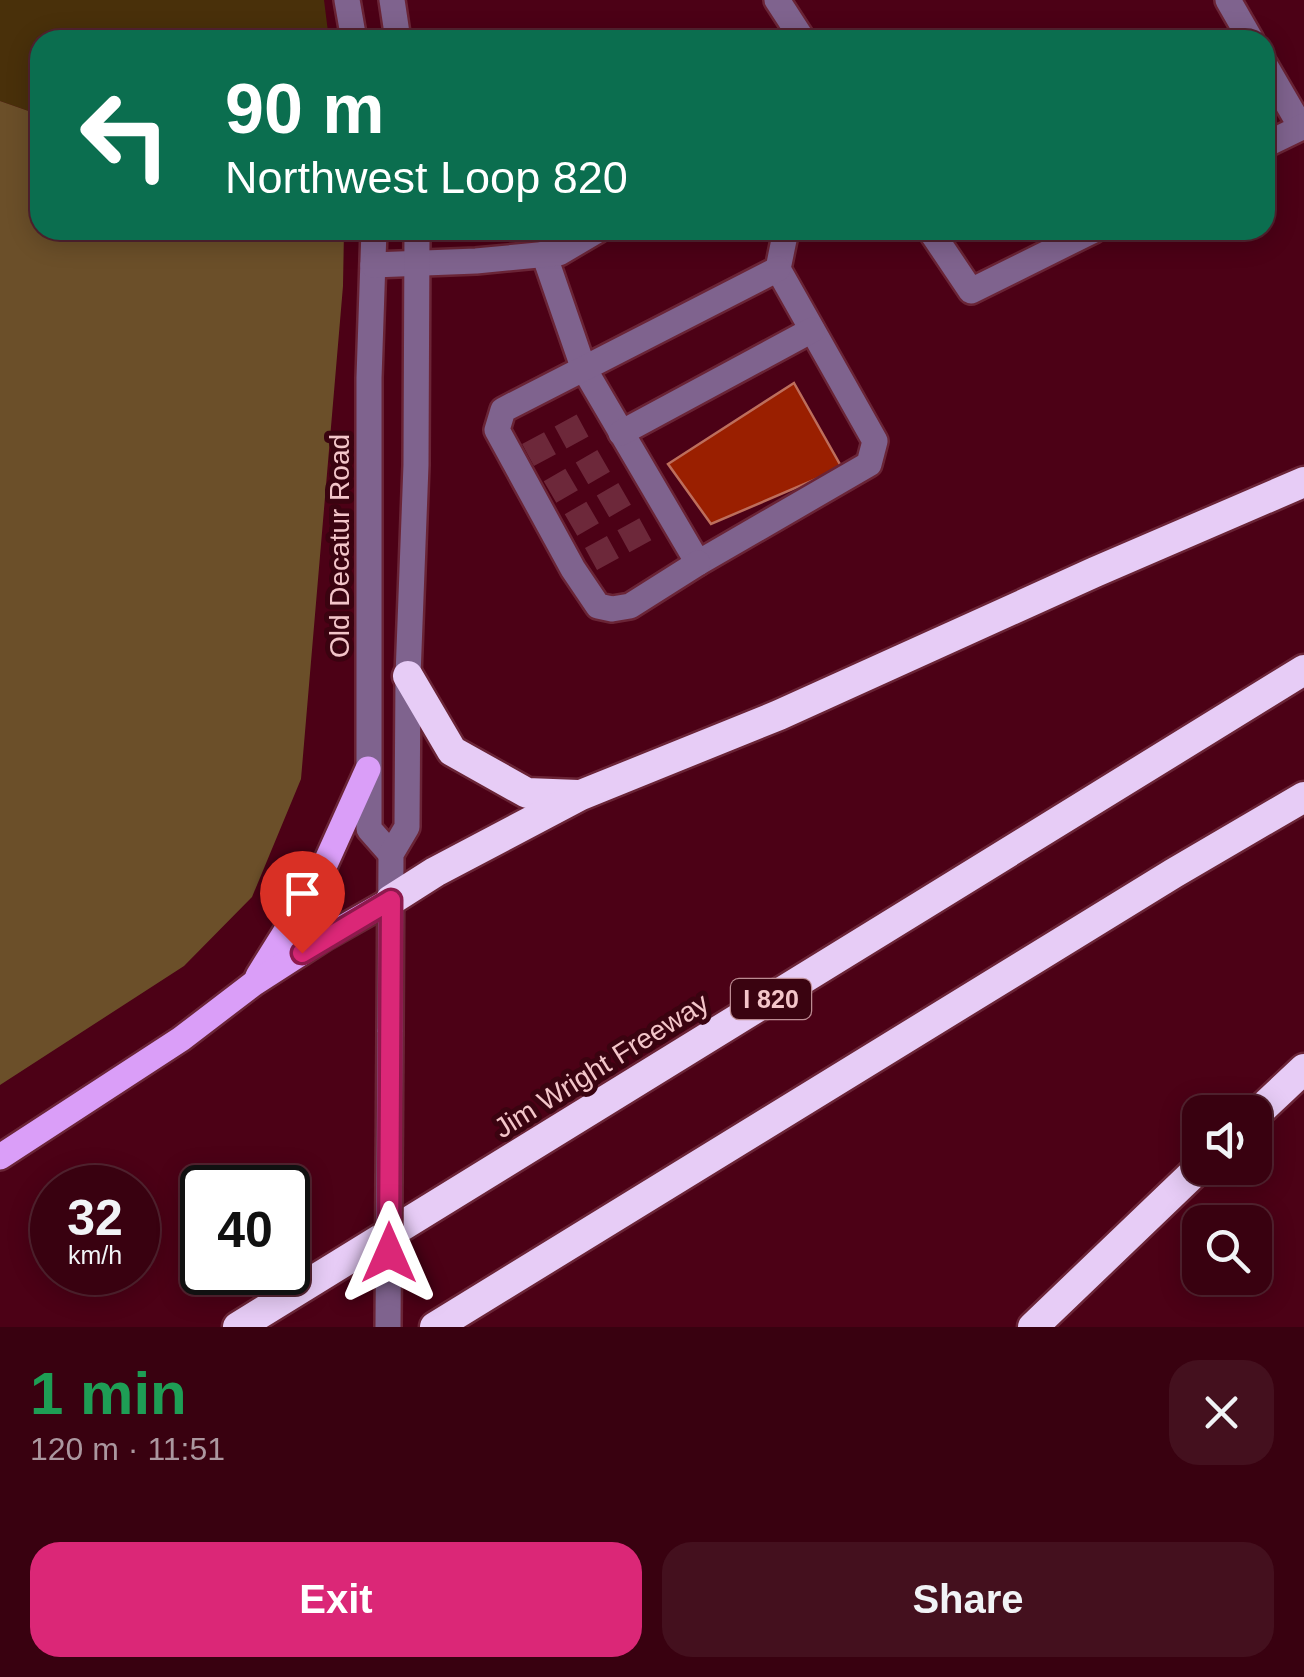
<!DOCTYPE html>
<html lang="en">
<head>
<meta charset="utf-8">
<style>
  body { margin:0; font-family:Arial,sans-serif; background:#44101e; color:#f1f3f6; height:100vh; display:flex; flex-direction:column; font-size:38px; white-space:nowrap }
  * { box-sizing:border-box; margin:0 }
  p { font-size:32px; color:#ab979f }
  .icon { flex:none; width:55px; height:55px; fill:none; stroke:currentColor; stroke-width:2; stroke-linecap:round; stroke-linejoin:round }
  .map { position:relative; height:1327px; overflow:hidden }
  .details { display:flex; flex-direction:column; background:#390110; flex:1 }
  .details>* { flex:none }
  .hud { position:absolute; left:30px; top:30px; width:1245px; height:210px; border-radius:30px; box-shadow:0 5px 25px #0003,0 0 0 2px #532330; background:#0b6e4f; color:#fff; overflow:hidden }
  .buttons { position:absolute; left:1182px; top:1095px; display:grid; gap:20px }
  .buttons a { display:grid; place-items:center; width:90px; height:90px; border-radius:20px; background:#390110; box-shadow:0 5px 25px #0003,0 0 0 2px #532330; font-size:50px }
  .speed { position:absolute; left:30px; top:1165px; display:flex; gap:20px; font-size:50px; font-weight:700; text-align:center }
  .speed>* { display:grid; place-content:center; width:130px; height:130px; border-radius:50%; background:#390110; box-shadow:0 5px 25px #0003,0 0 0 2px #532330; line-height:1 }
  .speed small { font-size:25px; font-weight:400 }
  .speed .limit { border:5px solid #111; border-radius:15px; background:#fff; color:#111 }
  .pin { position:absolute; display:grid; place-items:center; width:85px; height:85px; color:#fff; margin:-102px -42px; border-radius:50% 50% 50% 0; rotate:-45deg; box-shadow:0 0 10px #0007 }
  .pin .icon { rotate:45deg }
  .me { position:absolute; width:110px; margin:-55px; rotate:0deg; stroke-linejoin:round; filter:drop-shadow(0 0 8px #0008) }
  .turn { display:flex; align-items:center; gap:35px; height:210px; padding:0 30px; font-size:45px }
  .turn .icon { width:130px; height:130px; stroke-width:2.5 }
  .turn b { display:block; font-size:70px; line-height:85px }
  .round { display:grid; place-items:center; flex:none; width:105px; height:105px; border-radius:30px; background:#44101e }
  .head { display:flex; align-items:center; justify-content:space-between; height:170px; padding:0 30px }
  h1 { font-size:60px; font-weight:800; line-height:75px; color:#1e9e55 }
  .cta { display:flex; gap:20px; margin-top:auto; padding:20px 30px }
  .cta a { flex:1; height:115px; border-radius:30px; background:#db2777; color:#fff; font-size:40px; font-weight:800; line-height:115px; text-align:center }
  .cta a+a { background:#44101e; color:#f1f3f6 }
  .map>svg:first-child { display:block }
</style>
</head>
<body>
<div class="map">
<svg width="1304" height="1327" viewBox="0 0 1304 1327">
  <rect width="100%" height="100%" fill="#4c0116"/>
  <!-- green -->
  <path fill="#49300a" d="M0,0H324L329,40H40V115L0,101Z"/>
  <!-- forest -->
  <path fill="#6b4f29" d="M0,101L40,115V230H344L343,286L301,779L252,897L184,966L0,1085Z"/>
  <!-- building -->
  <path fill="#9a1f00" stroke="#bd6e5c" stroke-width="2.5" d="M794,383L842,468L711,524L668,464Z"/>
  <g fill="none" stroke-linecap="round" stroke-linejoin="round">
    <!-- minor-tunnel -->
    <g stroke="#6d283a" stroke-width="25" stroke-dasharray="25 12" stroke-linecap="butt">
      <path d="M528,455L591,421"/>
      <path d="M550,492L612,456"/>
      <path d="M571,525L633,489"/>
      <path d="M591,559L653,525"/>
    </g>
    <defs>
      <g id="minor">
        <path d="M347,0L354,40"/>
        <path d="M392,0L398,40"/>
        <path d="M777,0L803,40"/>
        <path d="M1228,0L1251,40"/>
        <path d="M1265,65L1301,127"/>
        <path d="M1265,145L1304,126"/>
        <path d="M374,230L369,378V829L391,854"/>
        <path d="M930,230L971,291L1094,230"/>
        <path d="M544,254L583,367L698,563L869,464L875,441L778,269L786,230"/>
        <path d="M373,265L476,261L559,253L598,230"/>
        <path d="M621,433L812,330"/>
        <path d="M698,563L630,606L612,609L598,606L573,569L497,430L503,410L778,269"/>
        <path d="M390,1032L391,854L407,827L408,676L416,465L417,230"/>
      </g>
      <g id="major">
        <path d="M258,976L318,880L368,769"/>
        <path d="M0,1157L181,1039L253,984L326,937L391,900"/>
      </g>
      <g id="highway">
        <path d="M408,676L452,751L527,793L578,795"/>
        <path d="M391,900L435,872L581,795L779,715L1095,572L1304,482"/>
        <path d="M1255,1115L1304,1069"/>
        <path d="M238,1327L1304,670"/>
        <path d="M435,1327L1174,873L1304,797"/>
        <path d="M1033,1327L1200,1167"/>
      </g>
    </defs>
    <!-- minor casing -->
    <use href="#minor" stroke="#6a2436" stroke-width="30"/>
    <!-- major casing -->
    <use href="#major" stroke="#6a2436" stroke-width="30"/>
    <!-- highway casing -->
    <use href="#highway" stroke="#6a2436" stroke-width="35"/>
    <!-- minor -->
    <use href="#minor" stroke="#7f638e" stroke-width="25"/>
    <!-- major -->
    <use href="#major" stroke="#da9ef8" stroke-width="25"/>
    <!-- highway -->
    <use href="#highway" stroke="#e7ccf6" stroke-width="30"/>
    <defs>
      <path id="minor-bridge" d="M388,1327L390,1032"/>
    </defs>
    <!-- minor-bridge casing -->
    <use href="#minor-bridge" stroke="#6a2436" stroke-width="30" stroke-linecap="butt"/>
    <!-- minor-bridge -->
    <use href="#minor-bridge" stroke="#7f638e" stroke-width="25"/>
  </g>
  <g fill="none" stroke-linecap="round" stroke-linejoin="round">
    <defs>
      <path id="route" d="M302,953L391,900L389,1253"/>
    </defs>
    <!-- route casing -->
    <use href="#route" stroke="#8e194d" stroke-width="25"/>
    <!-- route -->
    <use href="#route" stroke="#db2777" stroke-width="18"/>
  </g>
  <g text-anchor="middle" stroke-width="10" stroke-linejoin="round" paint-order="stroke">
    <!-- shield labels -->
    <rect fill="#3a0310" stroke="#bc8b92" stroke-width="2.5" x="731" y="979" width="80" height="40" rx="8"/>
    <g font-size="25" font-weight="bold" fill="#f3c5c9">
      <text x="771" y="1008">I 820</text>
    </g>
    <!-- street labels -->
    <g font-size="28" fill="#f3c5c9" stroke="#3a0310">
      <text transform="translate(339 546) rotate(-90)" y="10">Old Decatur Road</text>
      <text transform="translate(601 1065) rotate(-32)" y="10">Jim Wright Freeway</text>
    </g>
  </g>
</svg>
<div class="buttons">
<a><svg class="icon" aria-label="sound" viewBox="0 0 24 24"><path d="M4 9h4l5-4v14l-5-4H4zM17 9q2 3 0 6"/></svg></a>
<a><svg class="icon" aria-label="search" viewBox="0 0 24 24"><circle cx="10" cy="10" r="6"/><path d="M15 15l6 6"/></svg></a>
</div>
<div class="speed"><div>32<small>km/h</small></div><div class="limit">40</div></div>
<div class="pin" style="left:302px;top:953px;background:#d93025"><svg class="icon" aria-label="arrive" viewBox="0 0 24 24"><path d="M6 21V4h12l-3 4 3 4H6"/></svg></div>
<svg class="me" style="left:389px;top:1253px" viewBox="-20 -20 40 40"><path d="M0-17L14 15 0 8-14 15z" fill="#db2777" stroke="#fff" stroke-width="4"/></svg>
<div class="hud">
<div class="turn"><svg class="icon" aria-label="left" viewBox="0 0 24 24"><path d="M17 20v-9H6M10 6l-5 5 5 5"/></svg><div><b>90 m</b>Northwest Loop 820</div></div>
</div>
</div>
<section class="details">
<div class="head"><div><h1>1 min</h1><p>120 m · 11:51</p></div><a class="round"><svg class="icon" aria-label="close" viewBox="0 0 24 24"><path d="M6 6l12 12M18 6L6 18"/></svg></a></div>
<div class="cta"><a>Exit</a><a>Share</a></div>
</section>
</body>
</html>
